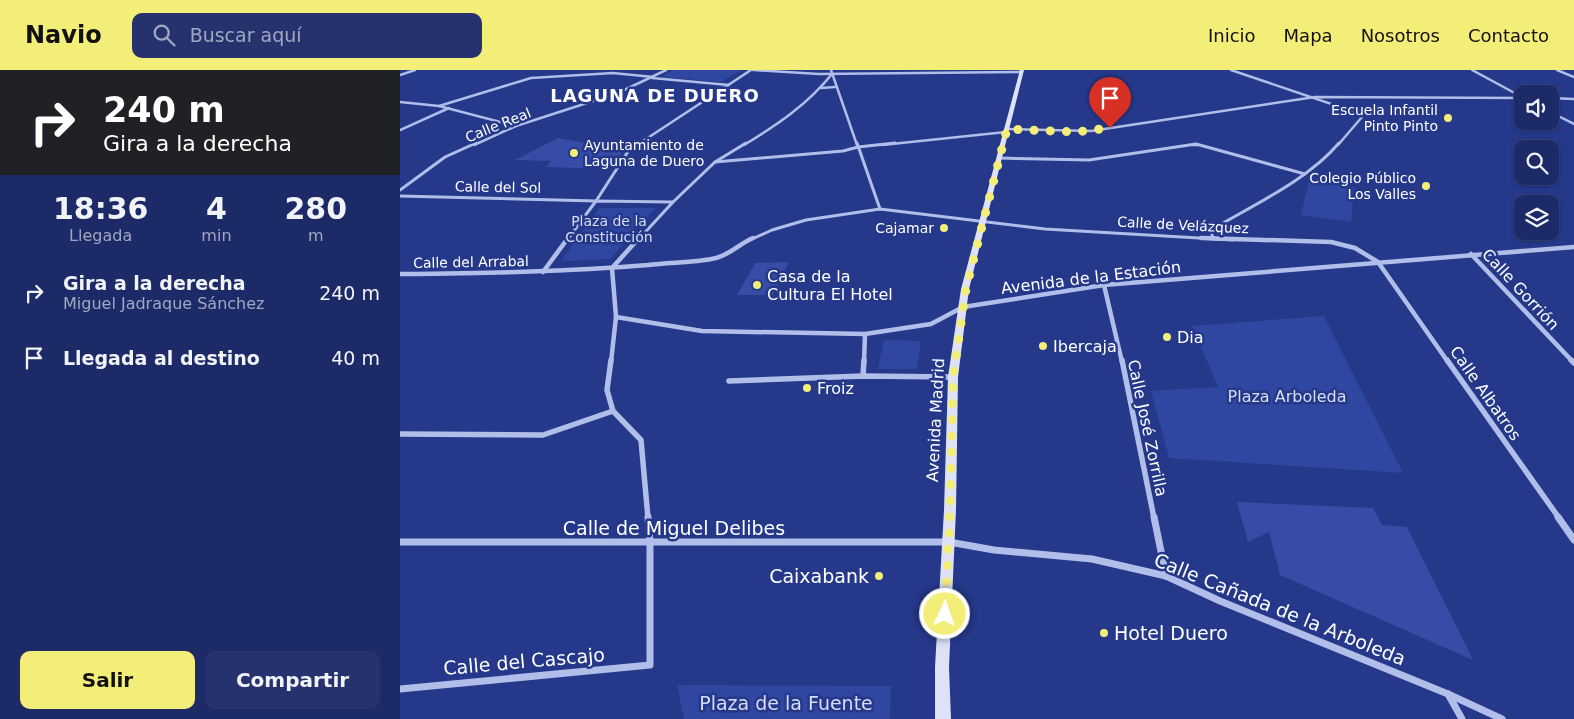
<!DOCTYPE html>
<html lang="es">
<head>
<meta charset="utf-8">
<style>
  body { margin:0; font-family:"DejaVu Sans",sans-serif; background:#25326e; color:#f1f3f6; height:100vh; display:flex; flex-direction:column; font-size:19px; white-space:nowrap }
  * { box-sizing:border-box; margin:0 }
  p { font-size:16px; color:#a0a7c0 }
  .icon { flex:none; width:28px; height:28px; fill:none; stroke:currentColor; stroke-width:2; stroke-linecap:round; stroke-linejoin:round }
  .map { position:relative; flex:1; overflow:hidden }
  .drawer { display:flex; flex-direction:column; background:#1c2a68; width:400px }
  .drawer>* { flex:none }
  .top-card { background:#202124; color:#fff; overflow:hidden }
  .tools { position:absolute; left:1114px; top:15px; display:grid; gap:10px }
  .tools a { display:grid; place-items:center; width:45px; height:45px; border-radius:10px; background:#1c2a68; box-shadow:0 1px 4px #0004,0 0 0 1px #3a467c; font-size:25px }
  .pin { position:absolute; display:grid; place-items:center; width:42px; height:42px; color:#fff; margin:-51px -21px; border-radius:50% 50% 50% 0; rotate:-45deg; box-shadow:0 0 5px #0007 }
  .pin .icon { rotate:45deg }
  .me { position:absolute; width:55px; margin:-28px; rotate:3deg; stroke-linejoin:round; filter:drop-shadow(0 0 4px #0008) }
  .turn { display:flex; align-items:center; gap:18px; height:105px; padding:0 20px; font-size:22px }
  .turn .icon { width:65px; height:65px; stroke-width:2.5 }
  .turn b { display:block; font-size:35px; line-height:42px }
  .eta { display:flex; justify-content:space-evenly; align-items:center; height:85px; text-align:center }
  .eta b { font-size:30px; font-weight:700; line-height:35px }
  .cta { display:flex; gap:10px; margin-top:auto; padding:10px 20px }
  .cta a { flex:1; height:58px; border-radius:10px; background:#f3ee77; color:#111; font-size:20px; font-weight:700; line-height:58px; text-align:center }
  .cta a+a { background:#25326e; color:#f1f3f6 }
  ul { padding:0; list-style:none }
  li { display:flex; align-items:center; gap:15px; height:65px; padding:0 20px }
  li div { flex:1 }
  li b { display:block; font-size:19px }
  li em { font-style:normal }
  header { display:flex; align-items:center; gap:30px; box-sizing:border-box; height:70px; padding:0 25px; background:#f3ee77; color:#111 }
  header strong { font-size:24px }
  nav { display:flex; gap:28px; margin-inline-start:auto; font-size:18px }
  .search { width:350px; height:45px; background:#25326e; display:flex; align-items:center; gap:12px; box-sizing:border-box; padding:0 18px; border-radius:10px; color:#a0a7c0; font-size:19px }
  main { display:flex; flex:1; min-height:0 }
  .map>svg:first-child { display:block }
</style>
</head>
<body>
<header>
<strong>Navio</strong>
<div class="search"><svg class="icon" aria-label="search" viewBox="0 0 24 24"><circle cx="10" cy="10" r="6"/><path d="M15 15l6 6"/></svg>Buscar aquí</div>
<nav><a>Inicio</a><a>Mapa</a><a>Nosotros</a><a>Contacto</a></nav>
</header>
<main>
<section class="drawer">
<div class="top-card">
<div class="turn"><svg class="icon" aria-label="right" viewBox="0 0 24 24"><path d="M7 20v-9h11M14 6l5 5-5 5"/></svg><div><b>240 m</b>Gira a la derecha</div></div>
</div>
<div class="eta">
<div><b>18:36</b><p>Llegada</p></div>
<div><b>4</b><p>min</p></div>
<div><b>280</b><p>m</p></div>
</div>
<ul>
<li><svg class="icon" aria-label="right" viewBox="0 0 24 24"><path d="M7 20v-9h11M14 6l5 5-5 5"/></svg><div><b>Gira a la derecha</b><p>Miguel Jadraque Sánchez</p></div><em>240 m</em></li>
<li><svg class="icon" aria-label="arrive" viewBox="0 0 24 24"><path d="M6 21V4h12l-3 4 3 4H6"/></svg><div><b>Llegada al destino</b></div><em>40 m</em></li>
</ul>
<div class="cta"><a>Salir</a><a>Compartir</a></div>
</section>
<div class="map">
<svg width="1174" height="649" viewBox="0 0 1174 649">
  <rect width="100%" height="100%" fill="#25388a"/>
  <!-- green -->
  <g fill="#3047a1">
    <path d="M273,0H341L321,12L262,7Z"/>
    <path d="M909,111L954,117L951,152L901,145Z"/>
    <path d="M199,138H255L210,189L161,191Z"/>
    <path d="M924,246L1003,403L769,388L751,321L818,317L792,256Z"/>
    <path d="M484,270L521,271L517,299H478Z"/>
    <path d="M277,615L491,616L490,649H284Z"/>
  </g>
  <!-- building -->
  <g fill="#364ca6">
    <path d="M158,68L169,70L223,79L217,92H213L208,99L146,97L151,91L115,90Z"/>
    <path d="M389,192L373,225H337L355,193Z"/>
    <path d="M837,432L973,438L982,455L1007,457L1073,590L880,505L869,462L848,472Z"/>
  </g>
  <g fill="none" stroke-linecap="round" stroke-linejoin="round">
    <!-- minor-far4 -->
    <g stroke="#b2beea" stroke-width="2.5">
      <path d="M353,0L419,4L621,2"/>
      <path d="M431,0L457,75"/>
      <path d="M831,0L961,44L962,47L938,75"/>
      <path d="M1072,0L1122,27"/>
      <path d="M1157,0L1174,7"/>
      <path d="M0,5L15,0"/>
      <path d="M252,8L329,15"/>
      <path d="M421,18L435,17"/>
      <path d="M1150,28L1174,29"/>
      <path d="M0,32L39,36L116,56"/>
      <path d="M39,36L131,8L213,3L253,7"/>
      <path d="M1150,42L1174,54"/>
      <path d="M607,59L691,61L915,27L1122,28"/>
      <path d="M0,60L49,38"/>
      <path d="M74,75L116,56L218,23L266,0"/>
      <path d="M237,75L351,0"/>
      <path d="M344,75C377,55 408,34 432,4"/>
      <path d="M482,75L606,62"/>
      <path d="M792,75H798"/>
    </g>
    <!-- minor-far3 -->
    <g stroke="#b2beea" stroke-width="3">
      <path d="M457,73L480,139"/>
      <path d="M599,88L689,90L796,74L905,104"/>
      <path d="M315,92L443,81L458,77L495,73"/>
      <path d="M0,120L45,87L76,73"/>
      <path d="M0,126L196,131L229,80L239,73"/>
      <path d="M273,132L315,92L346,73"/>
      <path d="M813,169L811,160C853,135 908,110 939,73"/>
      <path d="M167,170L196,131L273,132L238,170"/>
      <path d="M350,170L372,160L406,150L480,139L645,159L833,170"/>
    </g>
    <!-- minor-far2 -->
    <g stroke="#b2beea" stroke-width="4.5">
      <path d="M801,168L931,172L955,178L978,192L1048,292"/>
      <path d="M1071,184L1173,292"/>
      <path d="M212,198L239,168"/>
      <path d="M143,202L168,168"/>
      <path d="M0,204C83,203 165,202 248,195C270,192 295,193 316,188C331,184 339,174 353,168"/>
      <path d="M704,215L722,292"/>
      <path d="M216,247L302,261L465,264L531,254L563,237L704,215L1174,177"/>
      <path d="M211,292L216,247L212,198"/>
      <path d="M464,292L465,264"/>
    </g>
    <!-- minor-far1 -->
    <g stroke="#b2beea" stroke-width="5.5">
      <path d="M211,290L207,320L213,341L241,370L248,448"/>
      <path d="M722,290L754,448"/>
      <path d="M1047,290L1159,448"/>
      <path d="M1171,290L1174,293"/>
      <path d="M463,306L464,290"/>
      <path d="M329,311L463,306L553,307"/>
      <path d="M0,364L143,365L213,341"/>
    </g>
    <!-- minor -->
    <g stroke="#b2beea" stroke-width="7">
      <path d="M754,447L766,506"/>
      <path d="M1158,447L1174,470"/>
      <path d="M0,472H549L594,480L692,489L766,506L820,531L1048,624L1102,649"/>
      <path d="M0,619L250,595V473L248,447"/>
      <path d="M1048,624L1062,649"/>
    </g>
    <!-- secondary -->
    <path fill="#dde2f8" fill-rule="evenodd" d="M620,0H624L569,219L558,307L556,440L549,597L551,649H535V597L544,440L548,307L561,219Z"/>
  </g>
  <g fill="none" stroke-linecap="round" stroke-linejoin="round">
    <!-- route -->
    <path stroke="#f3ee77" stroke-width="9" stroke-dasharray="0 16.2" d="M545,544L550,440L553,307L566,219L607,59L675,62L710,58"/>
  </g>
  <!-- markers -->
  <g fill="#f3ee77" stroke="#25388a" stroke-width="2">
    <circle cx="1048" cy="48" r="5"/>
    <circle cx="174" cy="83" r="5"/>
    <circle cx="1026" cy="116" r="5"/>
    <circle cx="544" cy="158" r="5"/>
    <circle cx="357" cy="215" r="5"/>
    <circle cx="767" cy="267" r="5"/>
    <circle cx="643" cy="276" r="5"/>
    <circle cx="407" cy="318" r="5"/>
    <circle cx="479" cy="506" r="5"/>
    <circle cx="704" cy="563" r="5"/>
  </g>
  <g text-anchor="middle" stroke-width="5" stroke-linejoin="round" paint-order="stroke">
    <!-- far-poi labels -->
    <g font-size="14" fill="#fff" stroke="#25388a" text-anchor="end">
      <text x="1038" y="45">Escuela Infantil<tspan x="1038" dy="16">Pinto Pinto</tspan></text>
      <text x="184" y="80" text-anchor="start">Ayuntamiento de<tspan x="184" dy="16">Laguna de Duero</tspan></text>
      <text x="1016" y="113">Colegio Público<tspan x="1016" dy="16">Los Valles</tspan></text>
      <text x="534" y="163">Cajamar</text>
    </g>
    <!-- far-street labels -->
    <g font-size="14" fill="#fff" stroke="#25388a">
      <text transform="translate(98 55) rotate(-22)" y="5">Calle Real</text>
      <text transform="translate(98 117) rotate(1)" y="5">Calle del Sol</text>
      <text transform="translate(783 155) rotate(3)" y="5">Calle de Velázquez</text>
      <text transform="translate(71 192) rotate(-1)" y="5">Calle del Arrabal</text>
    </g>
    <!-- far-park labels -->
    <g font-size="14" fill="#d7ddf7" stroke="#25388a">
      <text x="209" y="156">Plaza de la<tspan x="209" dy="16">Constitución</tspan></text>
    </g>
    <!-- poi labels -->
    <g font-size="16" fill="#fff" stroke="#25388a" text-anchor="start">
      <text x="367" y="212">Casa de la<tspan x="367" dy="18">Cultura El Hotel</tspan></text>
      <text x="777" y="273">Dia</text>
      <text x="653" y="282">Ibercaja</text>
      <text x="417" y="324">Froiz</text>
    </g>
    <!-- street labels -->
    <g font-size="16" fill="#fff" stroke="#25388a">
      <text transform="translate(691 207) rotate(-7)" y="6">Avenida de la Estación</text>
      <text transform="translate(1121 219) rotate(47)" y="6">Calle Gorrión</text>
      <text transform="translate(1086 323) rotate(55)" y="6">Calle Albatros</text>
      <text transform="translate(535 350) rotate(-87)" y="6">Avenida Madrid</text>
      <text transform="translate(748 358) rotate(78)" y="6">Calle José Zorrilla</text>
    </g>
    <!-- park labels -->
    <g font-size="16" fill="#d7ddf7" stroke="#25388a">
      <text x="887" y="332">Plaza Arboleda</text>
    </g>
    <!-- far-district labels -->
    <g font-size="18" font-weight="bold" letter-spacing="1" fill="#fff" stroke="#25388a">
      <text x="255" y="32">LAGUNA DE DUERO</text>
    </g>
    <!-- near-street labels -->
    <g font-size="19" fill="#fff" stroke="#25388a">
      <text x="274" y="465">Calle de Miguel Delibes</text>
      <text transform="translate(880 539) rotate(22)" y="7">Calle Cañada de la Arboleda</text>
      <text transform="translate(124 591) rotate(-5)" y="7">Calle del Cascajo</text>
    </g>
    <!-- near-poi labels -->
    <g font-size="19" fill="#fff" stroke="#25388a" text-anchor="end">
      <text x="469" y="513">Caixabank</text>
      <text x="714" y="570" text-anchor="start">Hotel Duero</text>
    </g>
    <!-- near-park labels -->
    <g font-size="19" fill="#d7ddf7" stroke="#25388a">
      <text x="386" y="640">Plaza de la Fuente</text>
    </g>
  </g>
</svg>
<div class="tools">
<a><svg class="icon" aria-label="sound" viewBox="0 0 24 24"><path d="M4 9h4l5-4v14l-5-4H4zM17 9q2 3 0 6"/></svg></a>
<a><svg class="icon" aria-label="search" viewBox="0 0 24 24"><circle cx="10" cy="10" r="6"/><path d="M15 15l6 6"/></svg></a>
<a><svg class="icon" aria-label="layers" viewBox="0 0 24 24"><path d="M12 4l9 5-9 5-9-5zM3 14l9 5 9-5"/></svg></a>
</div>
<div class="pin" style="left:710px;top:58px;background:#d93025"><svg class="icon" aria-label="arrive" viewBox="0 0 24 24"><path d="M6 21V4h12l-3 4 3 4H6"/></svg></div>
<svg class="me" style="left:545px;top:544px" viewBox="-20 -20 40 40"><circle r="17" fill="#f3ee77" stroke="#fff" stroke-width="3"/><path d="M0-11L8 9 0 5-8 9z" fill="#fff"/></svg>
</div>
</main>
</body>
</html>
